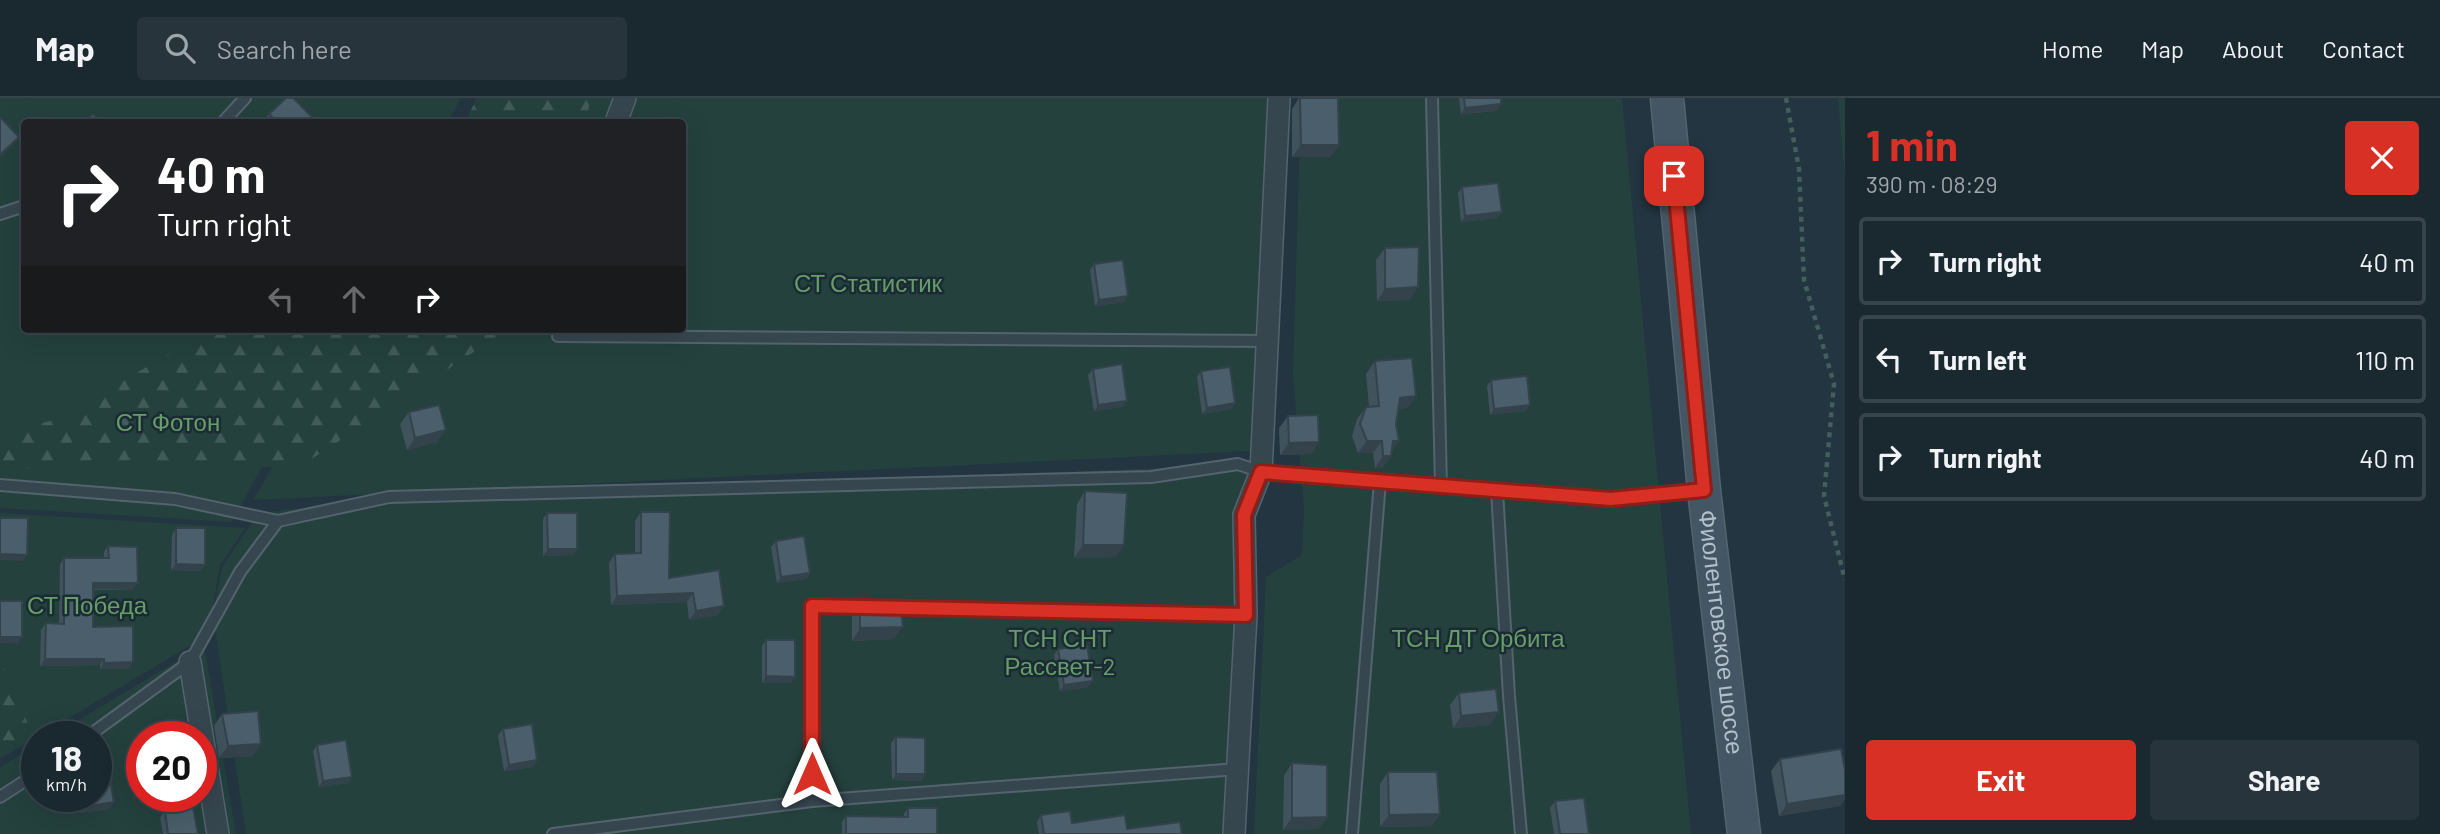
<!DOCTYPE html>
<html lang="en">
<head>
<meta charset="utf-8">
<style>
  body { margin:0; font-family:Barlow,sans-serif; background:#27343c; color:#f1f3f6; height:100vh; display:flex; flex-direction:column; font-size:26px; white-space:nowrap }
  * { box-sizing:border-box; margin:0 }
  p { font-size:23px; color:#9fa6ab }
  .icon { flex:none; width:38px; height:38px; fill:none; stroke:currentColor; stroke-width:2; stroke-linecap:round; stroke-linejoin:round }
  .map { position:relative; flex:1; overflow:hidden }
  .details { display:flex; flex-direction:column; background:#1a2830; width:595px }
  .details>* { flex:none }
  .top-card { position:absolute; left:21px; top:21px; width:665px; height:214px; border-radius:7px; box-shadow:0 7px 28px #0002,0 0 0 2px #38444c; background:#202124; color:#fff; overflow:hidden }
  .speed { position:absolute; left:21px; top:623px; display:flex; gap:14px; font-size:35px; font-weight:700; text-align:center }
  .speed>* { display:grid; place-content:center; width:91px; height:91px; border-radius:50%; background:#1a2830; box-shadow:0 7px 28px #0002,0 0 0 2px #38444c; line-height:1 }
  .speed small { font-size:18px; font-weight:400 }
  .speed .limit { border:10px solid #d22; background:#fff; color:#111 }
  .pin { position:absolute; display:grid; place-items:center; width:60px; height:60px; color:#fff; margin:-30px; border-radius:14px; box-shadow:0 4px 10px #0006 }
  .me { position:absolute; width:77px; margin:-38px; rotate:0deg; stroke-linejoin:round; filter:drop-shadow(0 0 5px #0008) }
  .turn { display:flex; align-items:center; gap:24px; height:147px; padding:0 21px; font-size:32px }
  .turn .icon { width:91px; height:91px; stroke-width:2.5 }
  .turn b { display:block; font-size:49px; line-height:60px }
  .lanes { display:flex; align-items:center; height:66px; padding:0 21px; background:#0003; justify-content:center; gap:35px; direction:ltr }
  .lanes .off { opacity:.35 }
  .round { display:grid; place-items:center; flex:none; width:74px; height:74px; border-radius:7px; background:#27343c }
  .summary { display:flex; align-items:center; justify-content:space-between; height:119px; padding:0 21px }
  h1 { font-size:42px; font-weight:700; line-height:52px; color:#d93025 }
  .primary-button { display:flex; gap:14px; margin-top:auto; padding:14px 21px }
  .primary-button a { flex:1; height:80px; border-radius:7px; background:#d93025; color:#fff; font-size:28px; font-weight:700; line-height:80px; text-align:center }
  .primary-button a+a { background:#27343c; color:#f1f3f6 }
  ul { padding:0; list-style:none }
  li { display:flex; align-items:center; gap:21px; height:88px; margin:0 14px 10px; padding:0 7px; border:4px solid #38444c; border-radius:7px }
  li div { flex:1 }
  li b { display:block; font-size:26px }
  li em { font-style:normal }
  header { display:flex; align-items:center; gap:42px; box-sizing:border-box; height:98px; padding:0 35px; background:#1a2830; border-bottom:2px solid #38444c }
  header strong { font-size:33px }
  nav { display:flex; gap:38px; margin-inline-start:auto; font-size:24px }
  .search { width:490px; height:63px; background:#27343c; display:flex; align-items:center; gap:18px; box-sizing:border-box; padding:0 24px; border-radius:7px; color:#9fa6ab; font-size:26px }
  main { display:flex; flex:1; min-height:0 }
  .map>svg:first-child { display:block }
</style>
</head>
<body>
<header>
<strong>Map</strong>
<div class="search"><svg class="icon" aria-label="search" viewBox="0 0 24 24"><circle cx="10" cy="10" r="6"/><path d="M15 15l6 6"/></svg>Search here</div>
<nav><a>Home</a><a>Map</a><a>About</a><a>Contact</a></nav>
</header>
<main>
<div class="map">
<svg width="1845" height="736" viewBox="0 0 1845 736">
  <defs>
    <pattern id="forest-firs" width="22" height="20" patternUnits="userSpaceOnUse" patternTransform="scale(1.75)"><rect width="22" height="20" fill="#24413e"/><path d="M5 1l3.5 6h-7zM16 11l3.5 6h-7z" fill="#415b59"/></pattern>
  </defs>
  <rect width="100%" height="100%" fill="#223540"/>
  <!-- green -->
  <g fill="#24413e" fill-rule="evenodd">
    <path d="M0,0H461L448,24H24V231H336L232,424L0,410Z"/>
    <path d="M491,0H1268L1251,353L253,402L355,231H682V24H477Z"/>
    <path d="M1301,0H1622L1691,736H1254L1266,479L1302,457L1304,410L1293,276Z"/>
    <path d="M1838,0H1845V82Z"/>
    <path d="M1240,367L1256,373L1229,736H246L213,517L222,469L258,416L365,400Z"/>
    <path d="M0,415L245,430L220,467L208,537L0,661Z"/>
    <path d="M204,547L236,736H0V669L37,647V698H96V639H50ZM142,639H201V698H142Z"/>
  </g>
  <!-- forest -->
  <g fill="url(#forest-firs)">
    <path d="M477,0H590L587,24H465Z"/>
    <path d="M211,231H502L501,236L298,370L157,366L0,372V337L60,320Z"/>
    <path d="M0,563L33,637L0,655Z"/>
  </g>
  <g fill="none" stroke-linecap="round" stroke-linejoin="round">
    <defs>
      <g id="service">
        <path d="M1432,0L1441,388"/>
        <path d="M223,24L245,0"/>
        <path d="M0,116L24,108"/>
        <path d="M558,238L1269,243"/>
        <path d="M0,387L175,401L278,423"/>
        <path d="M1497,392L1509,598L1521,736"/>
        <path d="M889,510L1246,517"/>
        <path d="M87,639L190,564L240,474L278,423L389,399L1151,379L1238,366L1261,374L1611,402L1701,392"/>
        <path d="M0,699L37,675"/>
        <path d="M812,703V508L869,509"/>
        <path d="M553,736L812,703L1238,671"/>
        <path d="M1352,736L1380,383"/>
      </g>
      <g id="minor">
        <path d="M616,24L625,0"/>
        <path d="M190,564L218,736"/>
        <path d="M1234,736L1246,517L1244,417L1261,374L1279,0"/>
      </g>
      <g id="secondary">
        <path id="s1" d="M1667,0L1704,392L1744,736"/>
      </g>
    </defs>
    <!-- service casing -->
    <use href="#service" stroke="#54636d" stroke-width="14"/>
    <!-- minor casing -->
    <use href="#minor" stroke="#54636d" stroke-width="24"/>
    <!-- secondary casing -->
    <use href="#secondary" stroke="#54636d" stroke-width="35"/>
    <!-- path -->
    <path stroke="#445e5c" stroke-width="4.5" stroke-dasharray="5 5" stroke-linecap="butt" d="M1786,0L1799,71L1804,182L1834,286L1824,398L1845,482"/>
    <!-- service -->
    <use href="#service" stroke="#36464f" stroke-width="10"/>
    <!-- minor -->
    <use href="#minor" stroke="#36464f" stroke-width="21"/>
    <!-- secondary -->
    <use href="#secondary" stroke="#445663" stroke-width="32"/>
  </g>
  <!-- wall -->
  <g fill="#40525c">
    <path d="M1299,0H1338L1339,47L1330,59H1292V11Z"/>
    <path d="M1459,0H1501L1497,13L1461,16Z"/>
    <path d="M269,16L313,24H266L264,22Z"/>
    <path d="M1462,89L1497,120L1461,124L1458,95Z"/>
    <path d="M1385,150L1418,189L1409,202L1377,203L1376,162Z"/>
    <path d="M1094,166L1124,204L1095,208L1090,172Z"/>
    <path d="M1375,263L1416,298L1407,310L1398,311L1391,358L1382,370H1375L1373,355H1358L1352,338L1357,321L1366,309H1369L1366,276Z"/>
    <path d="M1093,271L1122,309L1094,313L1088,277Z"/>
    <path d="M1201,273L1235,305L1231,311L1202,316L1197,279Z"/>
    <path d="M1491,282L1530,307L1525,313L1490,317L1487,288Z"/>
    <path d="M409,314L437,344L407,352L400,326Z"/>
    <path d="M1288,318L1319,344L1311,356L1280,357L1279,330Z"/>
    <path d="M1085,393L1116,459L1074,460L1077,406Z"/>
    <path d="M641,414L669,480L719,472L718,517L689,522L687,504L611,507L609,465L615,456H635V423Z"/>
    <path d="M547,415L577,451L573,457L543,458V421Z"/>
    <path d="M176,430L201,473L171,472L172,437Z"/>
    <path d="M776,443L810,475L806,481L777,485L771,449Z"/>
    <path d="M108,448L133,492H93V529L129,571H100V567L40,568L41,532L46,525H59L60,466L64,460H104V454Z"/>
    <path d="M860,504L894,541L852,543V517Z"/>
    <path d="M766,542L791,585H762V548Z"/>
    <path d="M1058,551L1088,589L1060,593L1054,557Z"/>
    <path d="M1459,595L1490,627L1453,630L1450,607Z"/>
    <path d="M222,616L252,658L219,660L214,628Z"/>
    <path d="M503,631L537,662L533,669L504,673L498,637Z"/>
    <path d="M896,639L925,676L921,683L892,682L891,645Z"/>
    <path d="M317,647L352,679L348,685L319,689L313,653Z"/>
    <path d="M1780,661L1845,672V701L1840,708L1779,718L1771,673Z"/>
    <path d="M1292,665L1327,719L1318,731L1283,732L1284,678Z"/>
    <path d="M1388,674L1440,716L1432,728L1380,729V686Z"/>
    <path d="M78,698H96L114,704L109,711L80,715Z"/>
    <path d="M161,698H191L198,736H163L160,720L163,715Z"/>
    <path d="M1555,703L1589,736H1554L1550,710Z"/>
    <path d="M908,710L937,736H842V724L846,718L904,719V716Z"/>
    <path d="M1041,717L1072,725L1182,736H1039L1037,724Z"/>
  </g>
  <!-- shaded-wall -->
  <g fill="#34424b">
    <path d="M1501,6L1497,13L1461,16L1465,10Z"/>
    <path d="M19,39L15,45L0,59V57Z"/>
    <path d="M1301,47H1339L1330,59H1292Z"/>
    <path d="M1502,114L1497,120L1461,124L1465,118Z"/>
    <path d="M1418,189L1409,202L1377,203L1385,191Z"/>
    <path d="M1128,198L1124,204L1095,208L1099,202Z"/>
    <path d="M1416,298L1407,310L1391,312L1400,300Z"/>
    <path d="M1127,303L1122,309L1094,313L1098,307Z"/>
    <path d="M1235,305L1231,311L1202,316L1207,310Z"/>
    <path d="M1530,307L1525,313L1490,317L1494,311Z"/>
    <path d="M446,332L437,344L407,352L415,340Z"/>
    <path d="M1367,343H1382L1373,355H1358Z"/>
    <path d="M1393,343H1399L1391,355Z"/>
    <path d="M1319,344L1311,356L1280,357L1289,345Z"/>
    <path d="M1383,358H1391L1382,370H1375Z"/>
    <path d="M1083,447H1124L1116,459L1074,460Z"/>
    <path d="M548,451H577L573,457L543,458Z"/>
    <path d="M0,456L27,457L23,463L0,462Z"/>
    <path d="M176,466L205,467L201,473L171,472Z"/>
    <path d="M810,475L806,481L777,485L781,479Z"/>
    <path d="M93,485H138L133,492L89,491Z"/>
    <path d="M693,495L687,504L611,507L617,498Z"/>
    <path d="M724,508L718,517L689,522L696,513Z"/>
    <path d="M903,529L894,541L852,543L860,530Z"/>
    <path d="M0,539H22L18,546L0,545Z"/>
    <path d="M45,561H104L100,567L40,568Z"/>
    <path d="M133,564L129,571H100L104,565Z"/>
    <path d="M766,578L795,579L791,585H762Z"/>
    <path d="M1093,583L1088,589L1060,593L1064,587Z"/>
    <path d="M1499,614L1490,627L1453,630L1461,618Z"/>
    <path d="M261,646L252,658L219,660L228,648Z"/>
    <path d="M537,662L533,669L504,673L509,667Z"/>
    <path d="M896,676H925L921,683L892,682Z"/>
    <path d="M352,679L348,685L319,689L323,683Z"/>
    <path d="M1845,697V701L1840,708L1779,718L1787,706Z"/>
    <path d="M114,704L109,711L80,715L85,709Z"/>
    <path d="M1440,716L1432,728L1380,729L1389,717Z"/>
    <path d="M1327,719L1318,731L1283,732L1292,720Z"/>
  </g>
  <!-- building -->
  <g fill="#4a5f6b" stroke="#34424b" stroke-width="2">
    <path d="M286,0H293L315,22L312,24H277L269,16Z"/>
    <path d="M1300,0H1338L1339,47H1301Z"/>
    <path d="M1464,0H1501V6L1465,10Z"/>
    <path d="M93,16L101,24H84Z"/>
    <path d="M0,19L19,39L0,57Z"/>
    <path d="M1498,85L1502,114L1465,118L1462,89Z"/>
    <path d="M1419,149L1418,189L1385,191V150Z"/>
    <path d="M1123,162L1128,198L1099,202L1094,166Z"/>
    <path d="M1412,260L1416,298L1400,300L1396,326L1399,343H1393L1391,358H1383L1382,343H1367L1360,326L1366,309L1379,308L1375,263Z"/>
    <path d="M1122,266L1127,303L1098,307L1093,271Z"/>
    <path d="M1230,269L1235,305L1207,310L1201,273Z"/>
    <path d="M1527,278L1530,307L1494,311L1491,282Z"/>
    <path d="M439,307L446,332L415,340L409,314Z"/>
    <path d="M1318,317L1319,344L1289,345L1288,318Z"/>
    <path d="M1085,393L1127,395L1124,447H1083Z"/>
    <path d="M641,414H670L669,480L719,472L724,508L696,513L693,495L617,498L615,456L641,455Z"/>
    <path d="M547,415H577V451H548Z"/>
    <path d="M0,420H28L27,457L0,456Z"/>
    <path d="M176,430H205V467L176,466Z"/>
    <path d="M804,438L810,475L781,479L776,443Z"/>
    <path d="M108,448L137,449L138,485H93V529L133,528V564L104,565V561H45L46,525L64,526V460H109Z"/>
    <rect x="0" y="503" width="22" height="36"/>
    <path d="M860,504L900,505L903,529L860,530Z"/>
    <path d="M766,542H795V579L766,578Z"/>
    <path d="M1087,547L1093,583L1064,587L1058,551Z"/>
    <path d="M1496,591L1499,614L1461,618L1459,595Z"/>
    <path d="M258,613L261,646L228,648L222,616Z"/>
    <path d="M532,626L537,662L509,667L503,631Z"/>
    <path d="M896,639L925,640V676H896Z"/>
    <path d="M346,642L352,679L323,683L317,647Z"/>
    <path d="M1841,651L1845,672V697L1787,706L1780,661Z"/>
    <path d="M1292,665L1327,667V719L1292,720Z"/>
    <path d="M108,669L114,704L85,709L83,698H96V670Z"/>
    <path d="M1388,674H1437L1440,716L1389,717Z"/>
    <path d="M166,698H191L198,736H168L165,713H168Z"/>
    <path d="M1584,700L1589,736H1560L1555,703Z"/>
    <path d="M908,710H937V736H846V718L908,719Z"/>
    <path d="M1070,713L1072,725L1125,717L1127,731L1180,724L1182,736H1044L1041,717Z"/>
  </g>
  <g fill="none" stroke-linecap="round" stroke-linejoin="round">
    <defs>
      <path id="route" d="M812,676V508L1246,517L1244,417L1261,374L1611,401L1704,392L1674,78"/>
    </defs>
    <!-- route casing -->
    <use href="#route" stroke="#8d1f18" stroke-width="18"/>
    <!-- route -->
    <use href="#route" stroke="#d93025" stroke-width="12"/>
  </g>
  <g text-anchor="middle" stroke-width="5" stroke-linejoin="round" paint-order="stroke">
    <!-- park labels -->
    <g font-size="24" fill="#679d68" stroke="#1b2b34">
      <text x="868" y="194">СТ Статистик</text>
      <text x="168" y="333">СТ Фотон</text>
      <text x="87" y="516">СТ Победа</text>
      <text x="1060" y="549">ТСН СНТ<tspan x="1060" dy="28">Рассвет-2</tspan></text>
      <text x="1478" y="549">ТСН ДТ Орбита</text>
    </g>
    <!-- street labels -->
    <g font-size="24" fill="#b2c0ca" stroke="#1b2b34">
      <text dy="8" stroke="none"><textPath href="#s1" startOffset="537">Фиолентовское шоссе</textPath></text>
    </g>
  </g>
</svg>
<div class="speed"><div>18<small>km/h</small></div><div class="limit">20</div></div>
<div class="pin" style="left:1674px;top:78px;background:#d93025"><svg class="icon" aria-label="arrive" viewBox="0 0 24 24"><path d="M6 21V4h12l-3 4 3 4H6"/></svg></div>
<svg class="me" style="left:812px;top:676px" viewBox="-20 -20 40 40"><path d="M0-17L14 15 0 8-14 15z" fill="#d93025" stroke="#fff" stroke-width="4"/></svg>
<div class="top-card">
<div class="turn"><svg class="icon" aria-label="right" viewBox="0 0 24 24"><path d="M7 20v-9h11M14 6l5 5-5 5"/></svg><div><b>40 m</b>Turn right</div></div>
<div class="lanes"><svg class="icon off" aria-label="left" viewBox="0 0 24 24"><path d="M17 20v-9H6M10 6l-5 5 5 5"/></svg><svg class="icon off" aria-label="ahead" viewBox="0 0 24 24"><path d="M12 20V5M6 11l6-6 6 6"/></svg><svg class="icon" aria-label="right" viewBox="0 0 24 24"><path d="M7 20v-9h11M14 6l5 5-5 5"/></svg></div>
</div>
</div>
<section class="details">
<div class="summary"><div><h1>1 min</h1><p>390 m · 08:29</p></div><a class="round" style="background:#d93025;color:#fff"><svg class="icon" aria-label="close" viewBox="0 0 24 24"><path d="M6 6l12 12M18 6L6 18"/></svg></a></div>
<ul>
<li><svg class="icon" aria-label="right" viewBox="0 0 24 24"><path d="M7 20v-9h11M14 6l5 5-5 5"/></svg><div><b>Turn right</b></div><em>40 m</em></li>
<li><svg class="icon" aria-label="left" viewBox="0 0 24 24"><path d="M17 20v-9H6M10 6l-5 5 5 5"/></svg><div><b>Turn left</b></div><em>110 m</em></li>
<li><svg class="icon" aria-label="right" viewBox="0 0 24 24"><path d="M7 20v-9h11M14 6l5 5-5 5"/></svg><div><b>Turn right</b></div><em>40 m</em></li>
</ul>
<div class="primary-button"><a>Exit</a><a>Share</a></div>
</section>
</main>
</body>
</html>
